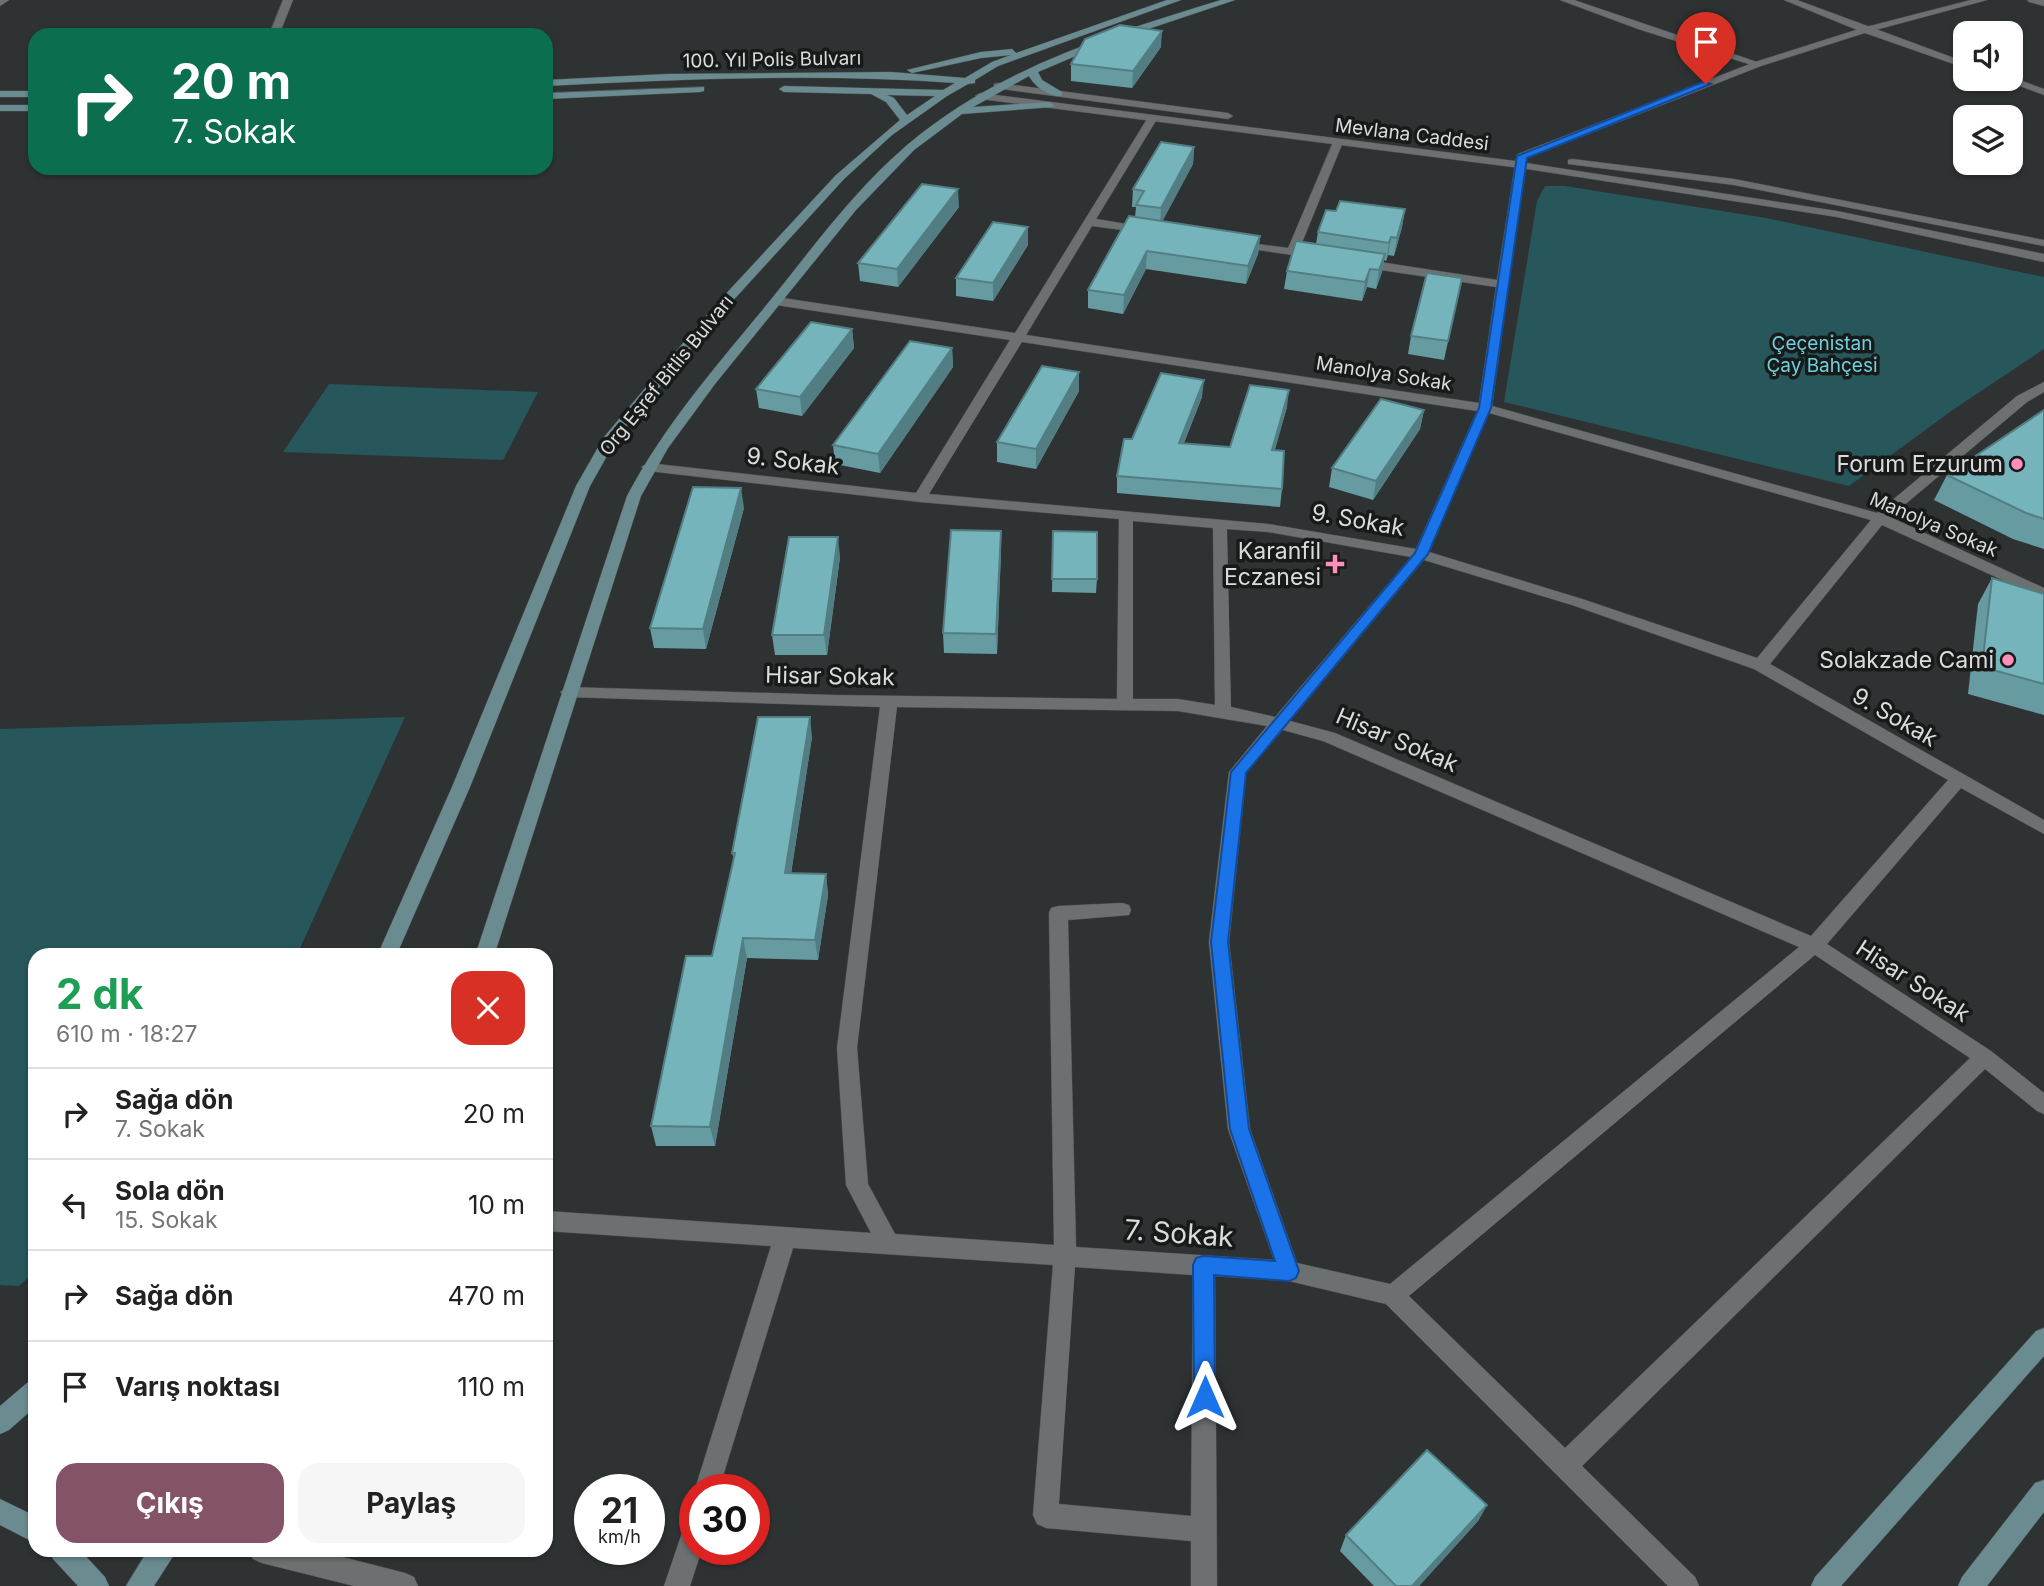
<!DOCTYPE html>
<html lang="tr">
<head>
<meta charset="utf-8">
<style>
  body { margin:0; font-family:Inter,sans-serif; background:#f6f6f6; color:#222; height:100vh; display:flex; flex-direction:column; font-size:26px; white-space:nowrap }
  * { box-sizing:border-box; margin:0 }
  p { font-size:23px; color:#767676 }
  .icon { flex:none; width:38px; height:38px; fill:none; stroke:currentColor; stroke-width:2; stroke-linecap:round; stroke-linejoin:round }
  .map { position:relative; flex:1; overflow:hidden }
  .drawer { position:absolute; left:28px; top:948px; width:525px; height:609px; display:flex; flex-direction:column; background:#fff; border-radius:21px; box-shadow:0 2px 5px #0004 }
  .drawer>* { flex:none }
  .guide { position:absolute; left:28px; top:28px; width:525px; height:147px; border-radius:21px; box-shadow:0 2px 5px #0004; background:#0b6e4f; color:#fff; overflow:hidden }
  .tools { position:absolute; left:1953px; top:21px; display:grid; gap:14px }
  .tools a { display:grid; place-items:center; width:70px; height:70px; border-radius:14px; background:#fff; box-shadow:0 2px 5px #0004; font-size:35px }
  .speed { position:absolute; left:574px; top:1474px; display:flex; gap:14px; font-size:35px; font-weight:700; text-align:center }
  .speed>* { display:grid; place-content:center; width:91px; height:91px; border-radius:50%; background:#fff; box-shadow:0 2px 5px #0004; line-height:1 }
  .speed small { font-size:18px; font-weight:400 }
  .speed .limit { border:10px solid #d22; background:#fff; color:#111 }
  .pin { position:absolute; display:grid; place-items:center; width:60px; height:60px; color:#fff; margin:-72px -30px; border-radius:50% 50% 50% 0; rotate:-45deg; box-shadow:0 0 7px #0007 }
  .pin .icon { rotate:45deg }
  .me { position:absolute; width:77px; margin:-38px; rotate:0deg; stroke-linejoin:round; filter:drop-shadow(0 0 5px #0008) }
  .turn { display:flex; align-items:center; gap:24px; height:147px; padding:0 28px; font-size:32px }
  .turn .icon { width:91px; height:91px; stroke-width:2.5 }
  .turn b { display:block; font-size:49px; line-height:60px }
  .round { display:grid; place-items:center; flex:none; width:74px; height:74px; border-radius:21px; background:#f6f6f6 }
  .summary { display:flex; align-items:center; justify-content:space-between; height:119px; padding:0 28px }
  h1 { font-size:42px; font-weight:700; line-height:52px; color:#1e9e55 }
  .button { display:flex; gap:14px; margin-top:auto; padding:14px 28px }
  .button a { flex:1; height:80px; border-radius:21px; background:#855367; color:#fff; font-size:28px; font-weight:700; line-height:80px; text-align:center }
  .button a+a { background:#f6f6f6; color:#222 }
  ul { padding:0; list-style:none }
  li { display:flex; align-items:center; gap:21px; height:91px; padding:0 28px; border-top:2px solid #e0e0e0 }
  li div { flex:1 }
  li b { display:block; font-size:26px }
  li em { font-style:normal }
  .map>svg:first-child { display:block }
</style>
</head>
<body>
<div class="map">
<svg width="2044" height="1586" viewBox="0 0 2044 1586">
  <rect width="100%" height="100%" fill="#2f3233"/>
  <!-- green -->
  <g fill="#27565b">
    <path d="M1545,186H1565L1766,218L2044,277V349L1954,409L1849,486L1504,402L1537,201Z"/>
    <path d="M329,384L538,392L503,460L283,452Z"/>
    <path d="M405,717L297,955L35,956V1272L19,1286L0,1285V729Z"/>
  </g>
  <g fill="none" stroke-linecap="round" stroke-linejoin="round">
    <defs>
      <g id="minor">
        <path d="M0,0H9L0,6Z"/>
        <path d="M283,0H293L279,35H269Z"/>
        <path d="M1560,0H1574L1763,64L1755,66L1638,29Z"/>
        <path d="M1784,0H1797L1965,62V68L1862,32Z"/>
        <path d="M2011,77L2044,89V95L2001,79Z"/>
        <path d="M1152,116L1157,119L1096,219L1145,227L1151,230L1145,233L1092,226L1026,335L1479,403L1496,287L1360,267L1354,263L1360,259L1497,280L1515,165L1520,162L1525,165L1492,406L1877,513L2017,396L2044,382V392L2027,402L1890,517L2044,588V599L1882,525L1770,664L2044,820V834L1961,788L1827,944L1991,1051L2044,1093V1114L2037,1111L1985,1069L1582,1466L1695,1577L1699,1586H1668L1386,1304L1289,1281L1215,1276L1217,1586H1191V1541L1046,1528L1037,1524L1033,1515L1053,1265L793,1248L719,1489H695L771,1246L546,1231V1211L871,1233L846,1185L837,1048L880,707L568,697L560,692L568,687L834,695L1117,699L1119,519L920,502L648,471L641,467L648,463L916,493L1010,340L776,305L770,301L776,297L1015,333L1147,119ZM1022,342L1477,411L1416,549L1268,524L929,494ZM1489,413L1871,520L1757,658L1582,599L1429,552ZM1133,521L1213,528L1215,705L1178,699H1133ZM1227,529L1268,532L1411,557L1275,717L1231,707ZM1424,560L1572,605L1754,669L1948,780L1811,936L1335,733L1290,721ZM897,707L1178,711L1267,726L1229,772L1209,942L1228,1129L1274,1260L1076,1247L1068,920L1129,915L1131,910L1129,905L1122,903L1058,906L1051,908L1049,913L1054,1245L895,1234L868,1184L857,1048ZM1283,730L1323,741L1799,947L1390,1284L1297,1263L1250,1129L1229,942L1246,773ZM1815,955L1970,1058L1565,1448L1409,1296ZM1075,1267L1193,1275L1191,1516L1059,1504Z"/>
        <path d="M1334,140L1343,142L1299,250L1319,253V259L1231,246V242L1235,241L1288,248Z"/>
        <path d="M695,1517V1549H702L690,1586H664L686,1521Z"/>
        <path d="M249,1550H315L405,1573L414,1577L418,1586H354L262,1563L253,1559Z"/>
      </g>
      <g id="tertiary">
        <path d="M1971,0H1987L1868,32L1761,66L1527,158L1526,163L1837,211L2044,254V262L1837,217L1520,168L980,99L975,96L980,93L1515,161L1518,154L1755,62L1862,28Z"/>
        <path d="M2027,0H2044V6L2029,2Z"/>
        <path d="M998,83L1228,113L1233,116L1228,119L994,88V84Z"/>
        <path d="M1572,159L1734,179L2044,240V246L1734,185L1568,164V160Z"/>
      </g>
      <g id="secondary">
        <path d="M1167,0H1181L998,66L975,80V83L968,84L947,96L892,135L844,179L718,317L617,438L590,486L470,787L396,956H377L452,787L576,486L604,437L710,311L836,175L900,120L886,102L871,94L784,92L779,89L784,86L943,90L955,83C820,73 682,79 546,86V80L667,74L891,72L965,78L992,62L1011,55L981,58L912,73L907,70L981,52L1012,49L1016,53ZM887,95L935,96L907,115L894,98Z"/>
        <path d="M1221,0H1235L1106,43L1038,72L1042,80L1062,92V96C1049,97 1035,87 1029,76L973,107L1049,102L1054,105L1053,107L962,114L914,150L856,210L715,384L668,448L641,496L494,956H475L627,496C663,428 712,371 760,313C807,256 850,194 906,146C996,69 1110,34 1221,0Z"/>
        <path d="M704,87V91L700,92L546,99V93Z"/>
        <rect x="0" y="91" width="35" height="6"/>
        <rect x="0" y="105" width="35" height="6"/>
        <path d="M2044,1328V1356L1841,1586H1811L1815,1577L2036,1331Z"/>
        <path d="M35,1380V1407L9,1430L0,1434V1406L27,1383Z"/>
        <path d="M2044,1480V1512L1987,1586H1958L1962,1577L2035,1483Z"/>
        <path d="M0,1499L35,1516V1543L0,1525Z"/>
        <path d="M49,1550H80L105,1577L109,1586H78L53,1559Z"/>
        <path d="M148,1550H177L154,1586H126Z"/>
      </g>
    </defs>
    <!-- minor casing -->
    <use href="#minor" stroke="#4e5051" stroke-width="1"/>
    <!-- tertiary casing -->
    <use href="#tertiary" stroke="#4e5051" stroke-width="1"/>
    <!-- secondary casing -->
    <use href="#secondary" stroke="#4e5051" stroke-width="1"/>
    <!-- minor -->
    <use href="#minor" fill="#6c7070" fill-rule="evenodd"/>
    <!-- tertiary -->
    <use href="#tertiary" fill="#6c7070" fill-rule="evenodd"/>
    <!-- secondary -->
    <use href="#secondary" fill="#6a8c90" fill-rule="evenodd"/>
  </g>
  <!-- wall -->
  <g fill="#659ba1">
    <path d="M1161,47L1132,88L1071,81V64Z"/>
    <path d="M1194,147L1193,164L1162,221L1260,236L1258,254L1246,284L1146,269L1123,314L1088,308V290L1135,217L1136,207H1132L1133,189Z"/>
    <path d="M959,207L898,287L860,281L858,263Z"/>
    <path d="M1405,209L1402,227L1394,256L1388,255L1386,261L1384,260L1382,272L1376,289L1367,287L1362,301L1284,289L1287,271L1316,244L1318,232L1336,211Z"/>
    <path d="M1028,227V245L993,301L956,296V278Z"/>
    <path d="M1462,278L1444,360L1408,354L1411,336Z"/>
    <path d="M852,329L854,348L802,416L759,408L756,389Z"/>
    <path d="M952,348L953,367L880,473L835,464L833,445Z"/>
    <path d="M1079,372V391L1036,469L997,462V442Z"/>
    <path d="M1202,397L1184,443L1230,447L1287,407L1274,451L1282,489L1280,507L1117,493V476L1132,439Z"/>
    <path d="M1424,410L1420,429L1373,500L1329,487L1332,468Z"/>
    <path d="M2044,410V549L2013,539L1934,500L1947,475Z"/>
    <path d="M744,508L706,649L654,648L650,628Z"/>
    <path d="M1001,531V551L997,654L944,653L943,633Z"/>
    <path d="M1053,531L1097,579L1096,593L1052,592Z"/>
    <path d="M840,557L827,655H775L772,635Z"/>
    <path d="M1992,578L2044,594V715L1968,694L1978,604Z"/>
    <path d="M812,737L791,874H826L828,895L818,960L747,958L715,1146H656L651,1126L712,956L734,860L732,853Z"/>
    <path d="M1487,1505L1478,1521L1419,1586H1374L1340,1551L1346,1535Z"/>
  </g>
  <!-- shaded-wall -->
  <g fill="#527e83">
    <path d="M1162,31L1161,47L1132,88L1133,71Z"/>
    <path d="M1194,147L1193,164L1160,226L1161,208Z"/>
    <path d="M958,189L959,207L898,287L897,269Z"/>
    <path d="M1405,209L1402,227L1394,256L1397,238Z"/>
    <path d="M1028,227V245L993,301V283Z"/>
    <path d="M1260,236L1258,254L1246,284L1248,266Z"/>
    <path d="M1391,237L1388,255L1386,261L1389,243Z"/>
    <path d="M1147,251L1146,269L1123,314L1124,295Z"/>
    <path d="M1385,254L1382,272L1376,289L1379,270Z"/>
    <path d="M1370,269L1367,287L1362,301L1365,282Z"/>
    <path d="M852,329L854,348L802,416L800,397Z"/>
    <path d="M952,348L953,367L880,473L878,454Z"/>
    <path d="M1079,372V391L1036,469V449Z"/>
    <path d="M1204,380L1202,397L1177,460L1179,443Z"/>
    <path d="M1289,390L1287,407L1270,468L1272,450Z"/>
    <path d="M1424,410L1420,429L1373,500L1376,481Z"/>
    <path d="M741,488L744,508L706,649L703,629Z"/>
    <path d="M1001,531V551L997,654L996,634Z"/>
    <path d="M838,537L840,557L827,655L824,635Z"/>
    <path d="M810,717L812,737L788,893L785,873Z"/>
    <path d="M826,874L828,895L818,960L815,940Z"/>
    <path d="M743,938L747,958L715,1146L710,1127Z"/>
    <path d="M1487,1505L1478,1521L1419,1586H1412Z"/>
  </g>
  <!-- building -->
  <g fill="#75b4bb" stroke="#527e83" stroke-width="2">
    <path d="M1120,25L1162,31L1133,71L1071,64L1085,39Z"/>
    <path d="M1161,142L1194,147L1161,208L1136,205L1144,191L1133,189Z"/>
    <path d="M922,184L958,189L897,269L858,263Z"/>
    <path d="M1340,201L1405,209L1397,238L1391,237L1389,243L1318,232L1326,210L1336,211Z"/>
    <path d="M1129,216L1260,236L1248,266L1147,251L1124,295L1088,290Z"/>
    <path d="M993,222L1028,227L993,283L956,278Z"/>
    <path d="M1296,241L1385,254L1379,270L1370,269L1365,282L1287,271Z"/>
    <path d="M1427,273L1462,278L1448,341L1411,336Z"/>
    <path d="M811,322L852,329L800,397L756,389Z"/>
    <path d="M910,341L952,348L878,454L833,445Z"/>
    <path d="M1042,366L1079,372L1036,449L997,442Z"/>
    <path d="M1161,373L1204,380L1179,443L1230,447L1250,385L1289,390L1272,450L1284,451L1282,489L1117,476L1124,439H1132Z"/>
    <path d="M1381,399L1424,410L1376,481L1332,468Z"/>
    <path d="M2044,410V519L2026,513L1947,475Z"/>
    <path d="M693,487L741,488L703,629L650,628Z"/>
    <path d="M951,530L1001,531L996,634L943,633Z"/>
    <path d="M1053,531L1097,532V579H1052Z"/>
    <path d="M789,537H838L824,635H772Z"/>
    <path d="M1992,578L2044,594V684L1982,667Z"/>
    <path d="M758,717H810L785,873L826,874L815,940L743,938L710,1127L651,1126L686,956H712L735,853H732Z"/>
    <path d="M1427,1450L1487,1505L1412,1586H1396L1346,1535Z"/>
  </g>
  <!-- route -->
  <path fill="#1a73e8" stroke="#114b97" stroke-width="2" d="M1703,82L1711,84L1527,158L1491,408L1428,554L1246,773L1228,942L1249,1129L1299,1271L1296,1278L1289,1281L1214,1275L1215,1397L1212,1405L1205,1408L1197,1405L1194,1397L1193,1265L1196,1258L1203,1256L1275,1261L1230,1129L1211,942L1231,772L1415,553L1479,408L1517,156Z"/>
  <!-- markers -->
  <g fill="#fe8ebc" stroke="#181a1a" stroke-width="2.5">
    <circle cx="2017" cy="464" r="7"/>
    <path d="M1331.5 553.5h7v7h7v7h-7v7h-7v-7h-7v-7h7z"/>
    <circle cx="2008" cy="660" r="7"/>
  </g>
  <g text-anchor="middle" stroke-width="7" stroke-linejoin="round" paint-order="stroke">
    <!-- far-street labels -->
    <g font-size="19" fill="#dadcdc" stroke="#181a1a">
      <text transform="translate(772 59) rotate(-1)" y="7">100. Yıl Polis Bulvarı</text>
      <text transform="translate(1412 134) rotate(7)" y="7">Mevlana Caddesi</text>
      <text transform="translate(1384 373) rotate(9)" y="7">Manolya Sokak</text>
      <text transform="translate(666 375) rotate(-51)" y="7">Org Eşref Bitlis Bulvarı</text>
      <text transform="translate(1934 524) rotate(23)" y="7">Manolya Sokak</text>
    </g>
    <!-- far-park labels -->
    <g font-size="19" fill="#6cd1dc" stroke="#181a1a">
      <text x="1822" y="350">Çeçenistan<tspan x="1822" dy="22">Çay Bahçesi</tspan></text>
    </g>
    <!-- street labels -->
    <g font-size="23" fill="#dadcdc" stroke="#181a1a">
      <text transform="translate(793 461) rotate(7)" y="8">9. Sokak</text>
      <text transform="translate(1358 520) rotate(10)" y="8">9. Sokak</text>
      <text transform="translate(830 676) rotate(1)" y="8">Hisar Sokak</text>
      <text transform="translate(1895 717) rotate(30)" y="8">9. Sokak</text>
      <text transform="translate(1397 740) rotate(23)" y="8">Hisar Sokak</text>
      <text transform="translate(1913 981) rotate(33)" y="8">Hisar Sokak</text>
    </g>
    <!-- poi labels -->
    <g font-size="23" fill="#dadcdc" stroke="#181a1a" text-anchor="end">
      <text x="2003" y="472">Forum Erzurum</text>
      <text x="1321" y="559">Karanfil<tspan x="1321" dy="26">Eczanesi</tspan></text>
      <text x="1994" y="668">Solakzade Cami</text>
    </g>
    <!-- near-street labels -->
    <g font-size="28" fill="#dadcdc" stroke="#181a1a">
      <text transform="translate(1179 1233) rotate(4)" y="10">7. Sokak</text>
    </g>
  </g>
</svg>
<div class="tools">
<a><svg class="icon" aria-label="sound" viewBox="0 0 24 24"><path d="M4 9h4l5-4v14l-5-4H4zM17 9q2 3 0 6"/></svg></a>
<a><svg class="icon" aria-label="layers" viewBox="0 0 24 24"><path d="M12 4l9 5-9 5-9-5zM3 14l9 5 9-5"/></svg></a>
</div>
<div class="speed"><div>21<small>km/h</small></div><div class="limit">30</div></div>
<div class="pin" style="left:1706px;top:84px;background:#d93025"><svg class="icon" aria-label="arrive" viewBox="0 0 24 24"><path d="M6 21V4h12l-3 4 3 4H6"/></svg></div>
<svg class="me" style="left:1205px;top:1397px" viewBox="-20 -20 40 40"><path d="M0-17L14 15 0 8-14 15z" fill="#1a73e8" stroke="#fff" stroke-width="4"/></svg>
<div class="guide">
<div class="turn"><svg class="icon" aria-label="right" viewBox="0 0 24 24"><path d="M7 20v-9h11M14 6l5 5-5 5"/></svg><div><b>20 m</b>7. Sokak</div></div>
</div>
<section class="drawer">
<div class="summary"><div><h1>2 dk</h1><p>610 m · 18:27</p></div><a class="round" style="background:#d93025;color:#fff"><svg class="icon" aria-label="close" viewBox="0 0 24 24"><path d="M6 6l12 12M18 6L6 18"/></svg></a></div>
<ul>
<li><svg class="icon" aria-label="right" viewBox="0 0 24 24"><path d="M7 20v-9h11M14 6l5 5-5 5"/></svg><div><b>Sağa dön</b><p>7. Sokak</p></div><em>20 m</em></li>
<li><svg class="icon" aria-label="left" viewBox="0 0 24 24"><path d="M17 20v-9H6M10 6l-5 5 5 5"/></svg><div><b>Sola dön</b><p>15. Sokak</p></div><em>10 m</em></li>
<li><svg class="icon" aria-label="right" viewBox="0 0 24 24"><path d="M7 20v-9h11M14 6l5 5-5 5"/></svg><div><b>Sağa dön</b></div><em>470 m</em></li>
<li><svg class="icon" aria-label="arrive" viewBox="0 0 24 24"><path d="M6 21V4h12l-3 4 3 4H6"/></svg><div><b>Varış noktası</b></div><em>110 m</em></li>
</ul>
<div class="button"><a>Çıkış</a><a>Paylaş</a></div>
</section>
</div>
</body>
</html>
